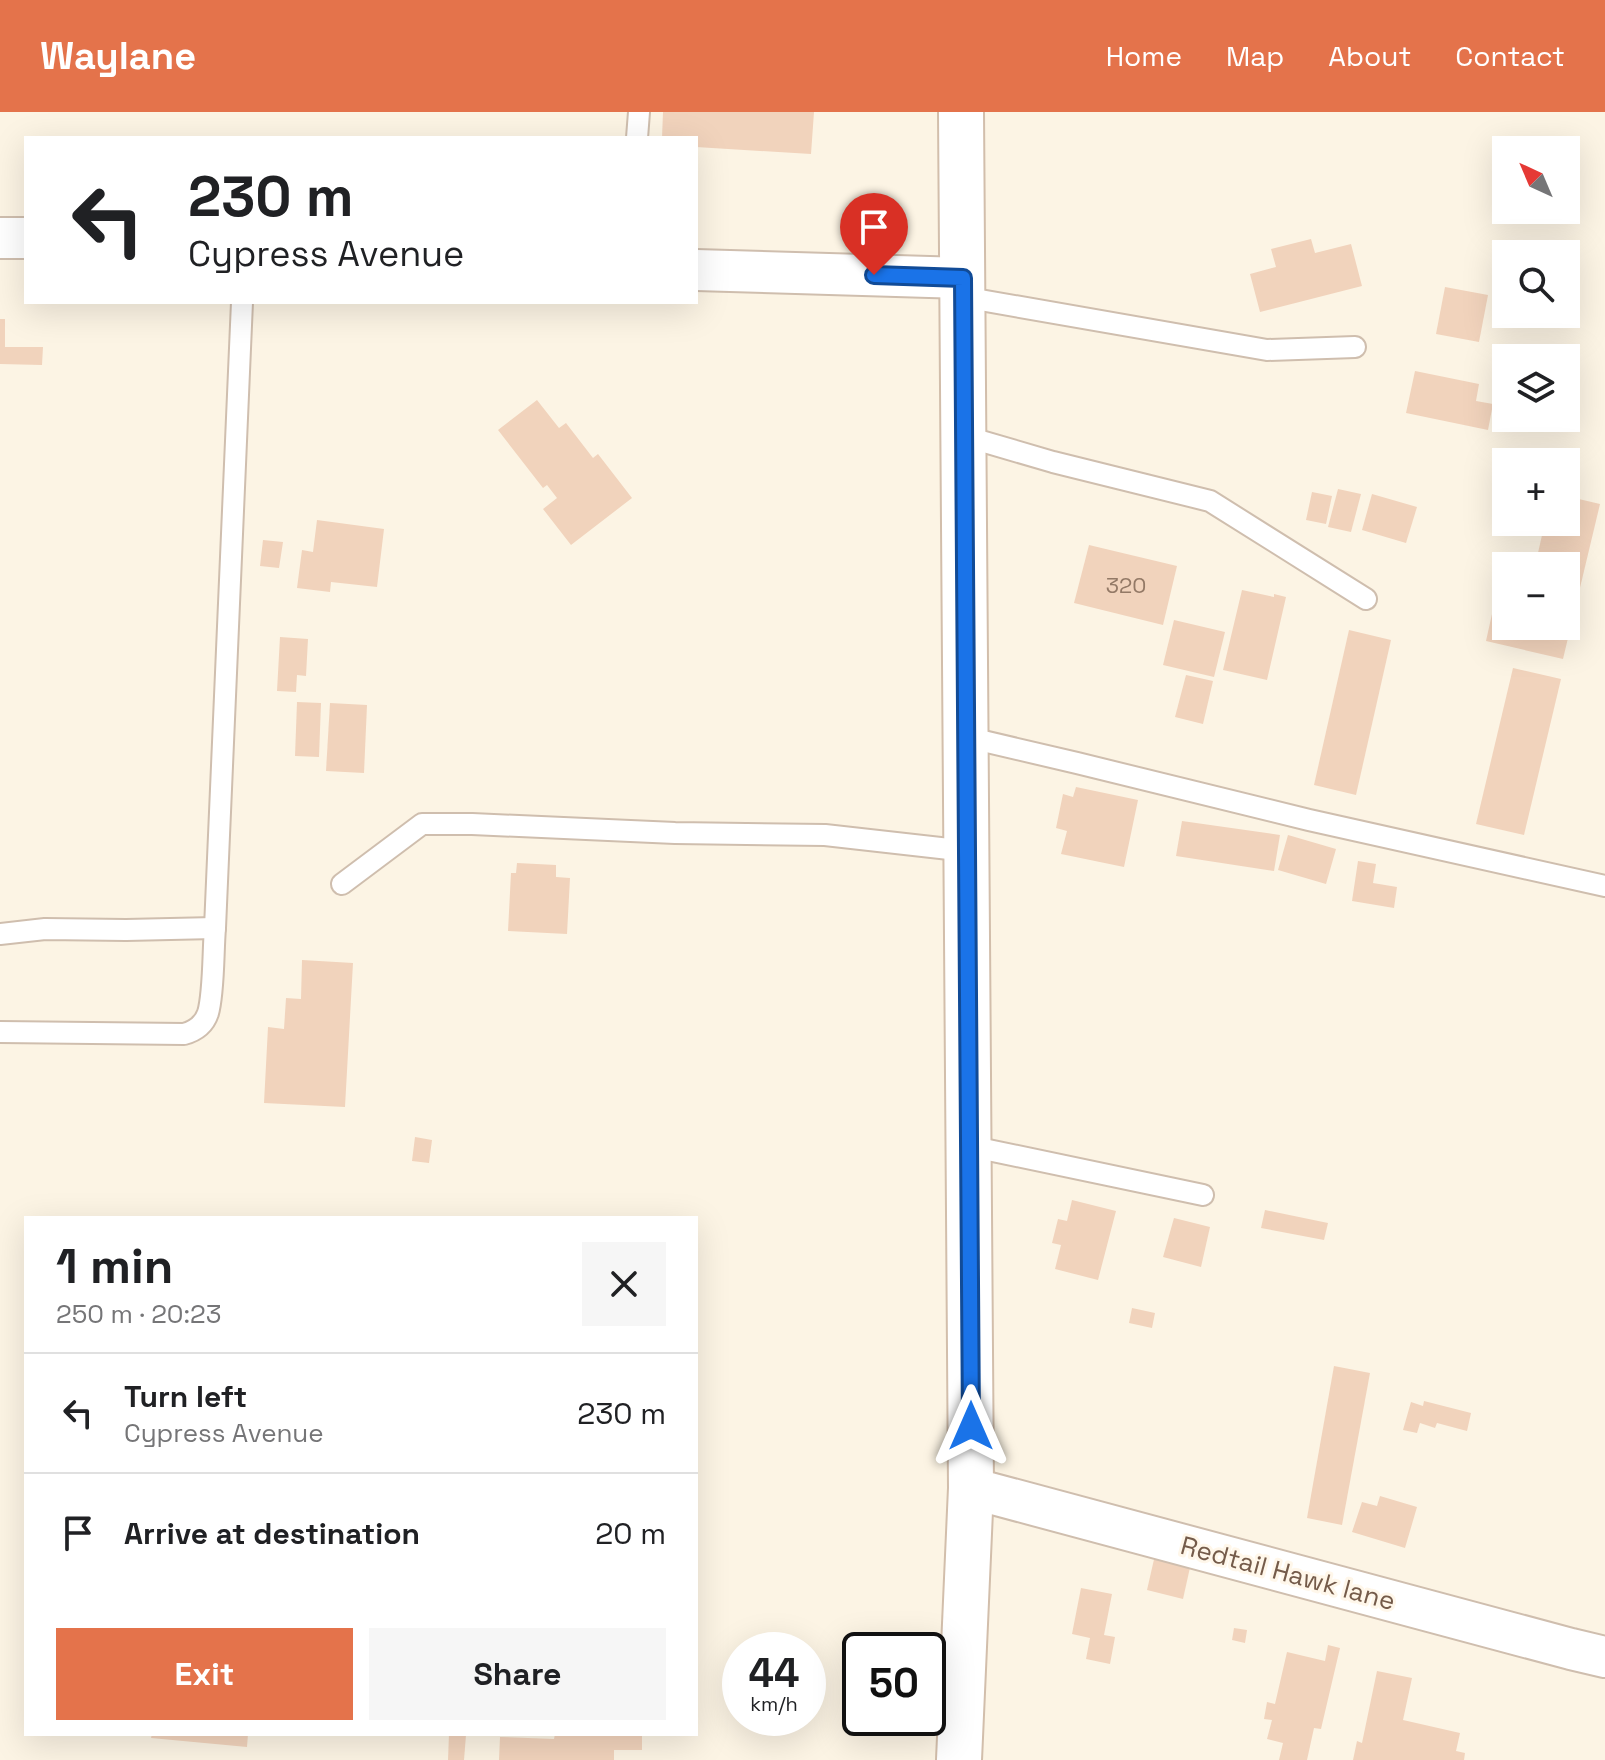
<!DOCTYPE html>
<html lang="en">
<head>
<meta charset="utf-8">
<style>
  body { margin:0; font-family:"Space Grotesk",sans-serif; background:#f6f6f6; color:#202124; height:100vh; display:flex; flex-direction:column; font-size:30px; white-space:nowrap }
  * { box-sizing:border-box; margin:0 }
  p { font-size:26px; color:#757577 }
  .icon { flex:none; width:44px; height:44px; fill:none; stroke:currentColor; stroke-width:2; stroke-linecap:round; stroke-linejoin:round }
  .map { position:relative; flex:1; overflow:hidden }
  .details { position:absolute; left:24px; top:1104px; width:674px; height:520px; display:flex; flex-direction:column; background:#fff; border-radius:0px; box-shadow:0 8px 32px #0002 }
  .details>* { flex:none }
  .hud { position:absolute; left:24px; top:24px; width:674px; height:168px; border-radius:0px; box-shadow:0 8px 32px #0002; background:#fff; color:#202124; overflow:hidden }
  .needle { width:52px; rotate:316deg }
  .fabs { position:absolute; left:1492px; top:24px; display:grid; gap:16px }
  .fabs a { display:grid; place-items:center; width:88px; height:88px; border-radius:0px; background:#fff; box-shadow:0 8px 32px #0002; font-size:40px }
  .speed { position:absolute; left:722px; top:1520px; display:flex; gap:16px; font-size:40px; font-weight:700; text-align:center }
  .speed>* { display:grid; place-content:center; width:104px; height:104px; border-radius:50%; background:#fff; box-shadow:0 8px 32px #0002; line-height:1 }
  .speed small { font-size:20px; font-weight:400 }
  .speed .limit { border:4px solid #111; border-radius:12px; background:#fff; color:#111 }
  .pin { position:absolute; display:grid; place-items:center; width:68px; height:68px; color:#fff; margin:-82px -34px; border-radius:50% 50% 50% 0; rotate:-45deg; box-shadow:0 0 8px #0007 }
  .pin .icon { rotate:45deg }
  .me { position:absolute; width:88px; margin:-44px; rotate:0deg; stroke-linejoin:round; filter:drop-shadow(0 0 6px #0008) }
  .turn { display:flex; align-items:center; gap:28px; height:168px; padding:0 32px; font-size:36px }
  .turn .icon { width:104px; height:104px; stroke-width:2.5 }
  .turn b { display:block; font-size:56px; line-height:68px }
  .round { display:grid; place-items:center; flex:none; width:84px; height:84px; border-radius:0px; background:#f6f6f6 }
  .headline { display:flex; align-items:center; justify-content:space-between; height:136px; padding:0 32px }
  h1 { font-size:48px; font-weight:700; line-height:60px }
  .cta { display:flex; gap:16px; margin-top:auto; padding:16px 32px }
  .cta a { flex:1; height:92px; border-radius:0px; background:#e4734b; color:#fff; font-size:32px; font-weight:700; line-height:92px; text-align:center }
  .cta a+a { background:#f6f6f6; color:#202124 }
  ul { padding:0; list-style:none }
  li { display:flex; align-items:center; gap:24px; height:120px; padding:0 32px; border-top:2px solid #e0e0e0 }
  li div { flex:1 }
  li b { display:block; font-size:30px }
  li em { font-style:normal }
  header { display:flex; align-items:center; gap:48px; box-sizing:border-box; height:112px; padding:0 40px; background:#e4734b; color:#fff }
  header strong { font-size:38px }
  nav { display:flex; gap:44px; margin-inline-start:auto; font-size:28px }
  .map>svg:first-child { display:block }
</style>
</head>
<body>
<header>
<strong>Waylane</strong>
<nav><a>Home</a><a>Map</a><a>About</a><a>Contact</a></nav>
</header>
<div class="map">
<svg width="1605" height="1648" viewBox="0 0 1605 1648">
  <rect width="100%" height="100%" fill="#fcf4e4"/>
  <!-- building -->
  <g fill="#f1d3bc">
    <path d="M663,0H814L811,42L696,35V26H662Z"/>
    <path d="M1311,127L1315,141L1351,132L1362,174L1260,200L1250,162L1276,155L1271,137Z"/>
    <path d="M1445,175L1488,183L1479,230L1436,222Z"/>
    <path d="M0,207H5V235H43L42,253L0,252Z"/>
    <path d="M1415,259L1479,272L1476,289L1493,292L1488,318L1406,301Z"/>
    <path d="M537,288L559,316L566,311L593,346L598,342L632,386L571,433L543,397L557,386L547,373L543,376L498,318Z"/>
    <path d="M1338,377L1361,382L1351,420L1328,415Z"/>
    <path d="M1312,380L1332,384L1326,412L1306,408Z"/>
    <path d="M1372,382L1417,395L1406,431L1362,418Z"/>
    <path d="M1566,384L1600,392L1563,547L1486,529L1494,493L1506,496V514H1566V454H1535L1545,410H1566Z"/>
    <path d="M317,408L384,417L377,475L331,470L330,480L297,476L302,438L313,440Z"/>
    <path d="M263,428L283,430L279,456L260,454Z"/>
    <path d="M1089,433L1177,454L1163,513L1074,491Z"/>
    <path d="M1242,478L1274,485V482L1286,485L1267,568L1223,558Z"/>
    <path d="M1174,508L1225,520L1214,565L1163,553Z"/>
    <path d="M1349,518L1391,528L1356,683L1314,673Z"/>
    <path d="M280,525L308,527L306,564L297,563L296,580L277,579Z"/>
    <path d="M1513,556L1561,567L1524,723L1476,712Z"/>
    <path d="M1186,563L1213,569L1203,612L1175,605Z"/>
    <path d="M297,590L321,591L319,645L295,644Z"/>
    <path d="M330,591L367,593L364,661L326,659Z"/>
    <path d="M1076,675L1138,688L1124,755L1061,742L1067,719L1056,716L1063,682L1073,685Z"/>
    <path d="M1182,709L1280,723L1274,759L1176,744Z"/>
    <path d="M1288,723L1336,737L1326,772L1278,758Z"/>
    <path d="M1358,749L1376,752L1373,771L1397,775L1394,796L1352,789Z"/>
    <path d="M517,751L556,753V765L570,766L567,822L508,819L511,761H516Z"/>
    <path d="M302,848L353,851L345,995L264,991L268,915L284,917L286,886L301,887Z"/>
    <path d="M415,1025L432,1028L429,1051L412,1049Z"/>
    <path d="M1072,1088L1116,1099L1098,1168L1055,1157L1061,1133L1052,1131L1058,1107L1067,1109Z"/>
    <path d="M1265,1098L1328,1111L1324,1128L1261,1116Z"/>
    <path d="M1174,1106L1210,1115L1201,1155L1163,1145Z"/>
    <path d="M1132,1196L1155,1201L1152,1216L1129,1211Z"/>
    <path d="M1334,1254L1370,1261L1342,1413L1307,1406Z"/>
    <path d="M1424,1289L1471,1301L1467,1319L1437,1311L1435,1316L1420,1311L1417,1321L1403,1318L1411,1290L1423,1294Z"/>
    <path d="M1380,1384L1417,1395L1405,1436L1352,1420L1362,1390L1377,1394Z"/>
    <path d="M1155,1443L1191,1451L1183,1487L1147,1478Z"/>
    <path d="M1081,1476L1112,1482L1104,1523L1115,1525L1110,1552L1086,1547L1090,1526L1072,1522Z"/>
    <path d="M1234,1516L1247,1518L1245,1531L1232,1528Z"/>
    <path d="M1328,1533L1340,1536L1321,1617L1314,1616L1307,1648H1279L1283,1631L1267,1627L1272,1608L1264,1607L1267,1590L1275,1592L1287,1540L1325,1549Z"/>
    <path d="M1377,1559L1412,1566L1403,1608L1460,1621L1456,1639L1465,1641L1464,1648H1353L1357,1629L1362,1631Z"/>
    <path d="M152,1622H248L247,1635L151,1626Z"/>
    <path d="M449,1622L466,1623L464,1648H448Z"/>
    <path d="M555,1622H642V1638H614V1648H499L500,1625L554,1627Z"/>
  </g>
  <g fill="none" stroke-linecap="round" stroke-linejoin="round">
    <defs>
      <g id="service">
        <path d="M637,26L639,0"/>
        <path d="M963,185L1267,238L1355,235"/>
        <path d="M964,324L1053,350L1210,389L1366,487"/>
        <path d="M966,625L1077,651L1309,708L1605,774"/>
        <path d="M342,772L422,712H472L675,721L825,723L967,739"/>
        <path d="M0,822L45,817L126,818L215,816"/>
        <path d="M0,920L184,922C195,919 204,913 208,901C214,881 213,838 215,816L242,190"/>
        <path d="M969,1034L1203,1083"/>
      </g>
      <g id="minor">
        <path d="M0,126H26"/>
        <path d="M696,158L963,166"/>
        <path d="M971,1376L1571,1537L1605,1545"/>
      </g>
      <path id="secondary" d="M959,1648L971,1376L961,0"/>
    </defs>
    <!-- service casing -->
    <use href="#service" stroke="#cfbeae" stroke-width="24"/>
    <!-- minor casing -->
    <use href="#minor" stroke="#cfbeae" stroke-width="44"/>
    <!-- secondary casing -->
    <use href="#secondary" stroke="#d2beab" stroke-width="48"/>
    <!-- service -->
    <use href="#service" stroke="#fff" stroke-width="20"/>
    <!-- minor -->
    <use href="#minor" stroke="#fff" stroke-width="40"/>
    <!-- secondary -->
    <use href="#secondary" stroke="#fff" stroke-width="44"/>
  </g>
  <g fill="none" stroke-linecap="round" stroke-linejoin="round">
    <defs>
      <path id="route" d="M874,163L963,166L971,1314"/>
    </defs>
    <!-- route casing -->
    <use href="#route" stroke="#114b97" stroke-width="20"/>
    <!-- route -->
    <use href="#route" stroke="#1a73e8" stroke-width="14"/>
  </g>
  <g text-anchor="middle" stroke-width="6" stroke-linejoin="round" paint-order="stroke">
    <!-- number labels -->
    <g font-size="22" fill="#937966">
      <text x="1126" y="481">320</text>
    </g>
    <!-- street labels -->
    <g font-size="26" fill="#745b4a" stroke="#fff7ea">
      <text transform="translate(1288 1461) rotate(15)" y="9">Redtail Hawk lane</text>
    </g>
  </g>
</svg>
<div class="fabs">
<a><svg class="needle" viewBox="-14 -14 28 28"><path d="M0-13l5 13h-10z" fill="#e53935"/><path d="M0 13l5-13h-10z" fill="#757577"/></svg></a>
<a><svg class="icon" aria-label="search" viewBox="0 0 24 24"><circle cx="10" cy="10" r="6"/><path d="M15 15l6 6"/></svg></a>
<a><svg class="icon" aria-label="layers" viewBox="0 0 24 24"><path d="M12 4l9 5-9 5-9-5zM3 14l9 5 9-5"/></svg></a>
<a>+</a>
<a>−</a>
</div>
<div class="speed"><div>44<small>km/h</small></div><div class="limit">50</div></div>
<div class="pin" style="left:874px;top:163px;background:#d93025"><svg class="icon" aria-label="arrive" viewBox="0 0 24 24"><path d="M6 21V4h12l-3 4 3 4H6"/></svg></div>
<svg class="me" style="left:971px;top:1314px" viewBox="-20 -20 40 40"><path d="M0-17L14 15 0 8-14 15z" fill="#1a73e8" stroke="#fff" stroke-width="4"/></svg>
<div class="hud">
<div class="turn"><svg class="icon" aria-label="left" viewBox="0 0 24 24"><path d="M17 20v-9H6M10 6l-5 5 5 5"/></svg><div><b>230 m</b>Cypress Avenue</div></div>
</div>
<section class="details">
<div class="headline"><div><h1>1 min</h1><p>250 m · 20:23</p></div><a class="round"><svg class="icon" aria-label="close" viewBox="0 0 24 24"><path d="M6 6l12 12M18 6L6 18"/></svg></a></div>
<ul>
<li><svg class="icon" aria-label="left" viewBox="0 0 24 24"><path d="M17 20v-9H6M10 6l-5 5 5 5"/></svg><div><b>Turn left</b><p>Cypress Avenue</p></div><em>230 m</em></li>
<li><svg class="icon" aria-label="arrive" viewBox="0 0 24 24"><path d="M6 21V4h12l-3 4 3 4H6"/></svg><div><b>Arrive at destination</b></div><em>20 m</em></li>
</ul>
<div class="cta"><a>Exit</a><a>Share</a></div>
</section>
</div>
</body>
</html>
